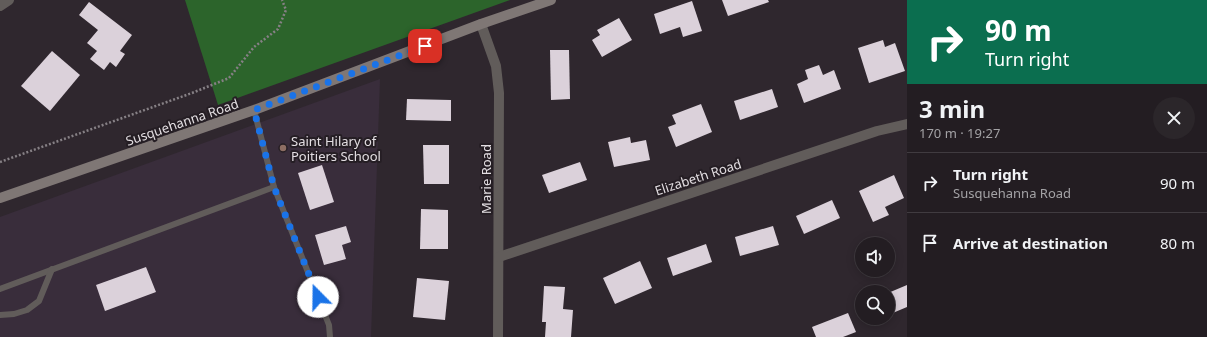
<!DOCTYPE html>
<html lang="en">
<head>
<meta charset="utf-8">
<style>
  body { margin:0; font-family:"Noto Sans",sans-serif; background:#2b262a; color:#f1f3f6; height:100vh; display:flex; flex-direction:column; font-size:15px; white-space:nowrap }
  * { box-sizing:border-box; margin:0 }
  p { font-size:13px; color:#a3a2a5 }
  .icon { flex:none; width:22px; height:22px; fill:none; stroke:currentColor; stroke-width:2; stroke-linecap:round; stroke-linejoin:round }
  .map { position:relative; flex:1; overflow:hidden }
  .sheet { display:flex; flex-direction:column; background:#231d22; width:300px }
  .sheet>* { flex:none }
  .hud { background:#0b6e4f; color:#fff; overflow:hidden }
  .fabs { position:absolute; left:855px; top:237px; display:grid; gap:8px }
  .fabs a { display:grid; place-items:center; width:40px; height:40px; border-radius:50%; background:#231d22; box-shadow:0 2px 10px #0003,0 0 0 1px #403b40; font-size:20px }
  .pin { position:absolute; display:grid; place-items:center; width:34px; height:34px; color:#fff; margin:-17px; border-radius:8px; box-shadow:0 2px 6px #0006 }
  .me { position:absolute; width:44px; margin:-22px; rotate:338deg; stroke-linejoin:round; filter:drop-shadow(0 0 3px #0008) }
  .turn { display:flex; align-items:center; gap:14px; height:84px; padding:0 12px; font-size:18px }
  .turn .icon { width:52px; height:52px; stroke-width:2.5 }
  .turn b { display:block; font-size:28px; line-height:34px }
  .round { display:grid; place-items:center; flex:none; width:42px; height:42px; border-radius:21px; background:#2b262a }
  .head { display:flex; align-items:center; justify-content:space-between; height:68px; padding:0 12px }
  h1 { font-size:24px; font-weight:700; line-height:30px }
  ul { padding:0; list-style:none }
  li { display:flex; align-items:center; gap:12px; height:60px; padding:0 12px; border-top:1px solid #403b40 }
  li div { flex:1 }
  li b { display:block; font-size:15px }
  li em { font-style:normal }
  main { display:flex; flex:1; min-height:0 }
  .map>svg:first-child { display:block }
</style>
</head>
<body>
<main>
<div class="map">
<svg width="907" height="337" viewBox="0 0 907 337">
  <rect width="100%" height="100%" fill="#2f272e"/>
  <!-- education -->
  <path fill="#392d3b" d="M380,79L371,337H0V217Z"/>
  <!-- forest -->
  <path fill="#2c642b" d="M185,0H510L218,105Z"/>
  <!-- building -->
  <g fill="#dbd1da">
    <path d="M722,0H768L769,2L728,16Z"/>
    <path d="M692,1L702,31L683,37L680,27L660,34L654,14Z"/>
    <path d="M89,2L132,35L120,51L125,54L116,67L110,62L104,70L90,59L97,51L87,43L98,30L79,15Z"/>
    <path d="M619,18L632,40L602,57L592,40L600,35L597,30Z"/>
    <path d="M883,40L885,47L895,43L905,71L869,83L858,48Z"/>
    <path d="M550,50H569L570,99L551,100Z"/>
    <path d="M52,51L80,75L50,111L21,86Z"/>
    <path d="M819,65L823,75L834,70L841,89L804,103L797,84L808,79L805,70Z"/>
    <path d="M772,89L778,107L740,120L734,101Z"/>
    <path d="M407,99L451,100V121L406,120Z"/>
    <path d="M701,104L712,132L676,147L668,127L676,124L672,115Z"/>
    <path d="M630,137L631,143L646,140L650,160L614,167L608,142Z"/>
    <path d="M423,145H449V184H424Z"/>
    <path d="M580,162L587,180L549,193L542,175Z"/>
    <path d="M322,165L334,202L310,210L298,173Z"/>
    <path d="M894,175L904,198L885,207L889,215L873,222L859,191Z"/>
    <path d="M832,200L840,218L804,234L796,216Z"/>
    <path d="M421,209L448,210V249H420Z"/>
    <path d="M346,226L351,242L342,245L346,259L324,265L315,235Z"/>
    <path d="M773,226L779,245L740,256L735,237Z"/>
    <path d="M706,244L712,262L673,276L667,258Z"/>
    <path d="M640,261L652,288L615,304L603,278Z"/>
    <path d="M146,267L156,292L105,311L96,285Z"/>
    <path d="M417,278L449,281L445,320L413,317Z"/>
    <path d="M907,285V307L888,315V293Z"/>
    <path d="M544,286L565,287L563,309L573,310L571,337H545L546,322H542Z"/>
    <path d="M848,313L856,332L843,337H816L812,327Z"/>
  </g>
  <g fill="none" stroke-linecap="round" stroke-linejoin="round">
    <!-- path -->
    <path stroke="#868085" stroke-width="2.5" stroke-dasharray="2 2" stroke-linecap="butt" d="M0,162L192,93L229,78L254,47L278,29L286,10L282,0"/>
    <!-- service -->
    <g stroke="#615c5a" stroke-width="6">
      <path d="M254,110L274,187L329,325L330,337"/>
      <path d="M0,289L274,187"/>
      <path d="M0,315L14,314L27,310L39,301L52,269"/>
    </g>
    <!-- minor -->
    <g stroke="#615c5a" stroke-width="10">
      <path d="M0,6L9,0"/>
      <path d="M481,24L496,66L499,93L498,337"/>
      <path d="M499,257L877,131L907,124"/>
    </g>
    <!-- secondary -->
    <path stroke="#7f7775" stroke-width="10" d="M0,198L254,110L481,24L551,0"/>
  </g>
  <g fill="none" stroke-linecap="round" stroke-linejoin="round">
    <!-- route -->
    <path stroke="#1a73e8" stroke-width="7" stroke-dasharray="0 12.6" d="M318,297L274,187L254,110L425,46"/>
  </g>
  <!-- markers -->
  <circle fill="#8d6e63" stroke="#251e24" stroke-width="1.5" cx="283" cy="148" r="4"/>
  <g text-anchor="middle" stroke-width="4" stroke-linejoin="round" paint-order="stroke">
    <!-- street labels -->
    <g font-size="13" fill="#e3dee2" stroke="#251e24">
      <text transform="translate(182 122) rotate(-19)" y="5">Susquehanna Road</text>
      <text transform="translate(698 177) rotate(-18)" y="5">Elizabeth Road</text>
      <text transform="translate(486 179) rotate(-90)" y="5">Marie Road</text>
    </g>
    <!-- poi labels -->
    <g font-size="13" fill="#e3dee2" stroke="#251e24" text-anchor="start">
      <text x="291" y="146">Saint Hilary of<tspan x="291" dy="15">Poitiers School</tspan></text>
    </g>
  </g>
</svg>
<div class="fabs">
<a><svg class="icon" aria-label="sound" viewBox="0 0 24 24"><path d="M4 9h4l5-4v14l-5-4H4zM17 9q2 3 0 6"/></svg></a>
<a><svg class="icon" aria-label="search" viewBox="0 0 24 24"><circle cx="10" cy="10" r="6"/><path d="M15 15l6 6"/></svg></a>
</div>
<div class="pin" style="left:425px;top:46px;background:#d93025"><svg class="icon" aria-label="arrive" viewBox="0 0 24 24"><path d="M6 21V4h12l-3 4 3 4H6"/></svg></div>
<svg class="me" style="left:318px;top:297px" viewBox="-20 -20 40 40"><circle r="19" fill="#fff"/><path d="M0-13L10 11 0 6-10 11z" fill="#1a73e8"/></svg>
</div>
<section class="sheet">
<div class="hud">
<div class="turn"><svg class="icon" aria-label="right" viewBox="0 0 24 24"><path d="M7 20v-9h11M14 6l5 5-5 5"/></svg><div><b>90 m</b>Turn right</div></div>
</div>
<div class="head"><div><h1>3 min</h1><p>170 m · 19:27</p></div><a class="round"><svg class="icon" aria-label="close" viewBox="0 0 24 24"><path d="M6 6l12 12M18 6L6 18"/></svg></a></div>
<ul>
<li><svg class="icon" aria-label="right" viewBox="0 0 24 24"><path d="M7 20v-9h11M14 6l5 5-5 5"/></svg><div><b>Turn right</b><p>Susquehanna Road</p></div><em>90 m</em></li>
<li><svg class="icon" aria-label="arrive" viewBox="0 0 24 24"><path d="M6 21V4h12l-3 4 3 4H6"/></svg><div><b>Arrive at destination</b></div><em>80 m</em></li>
</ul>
</section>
</main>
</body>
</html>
